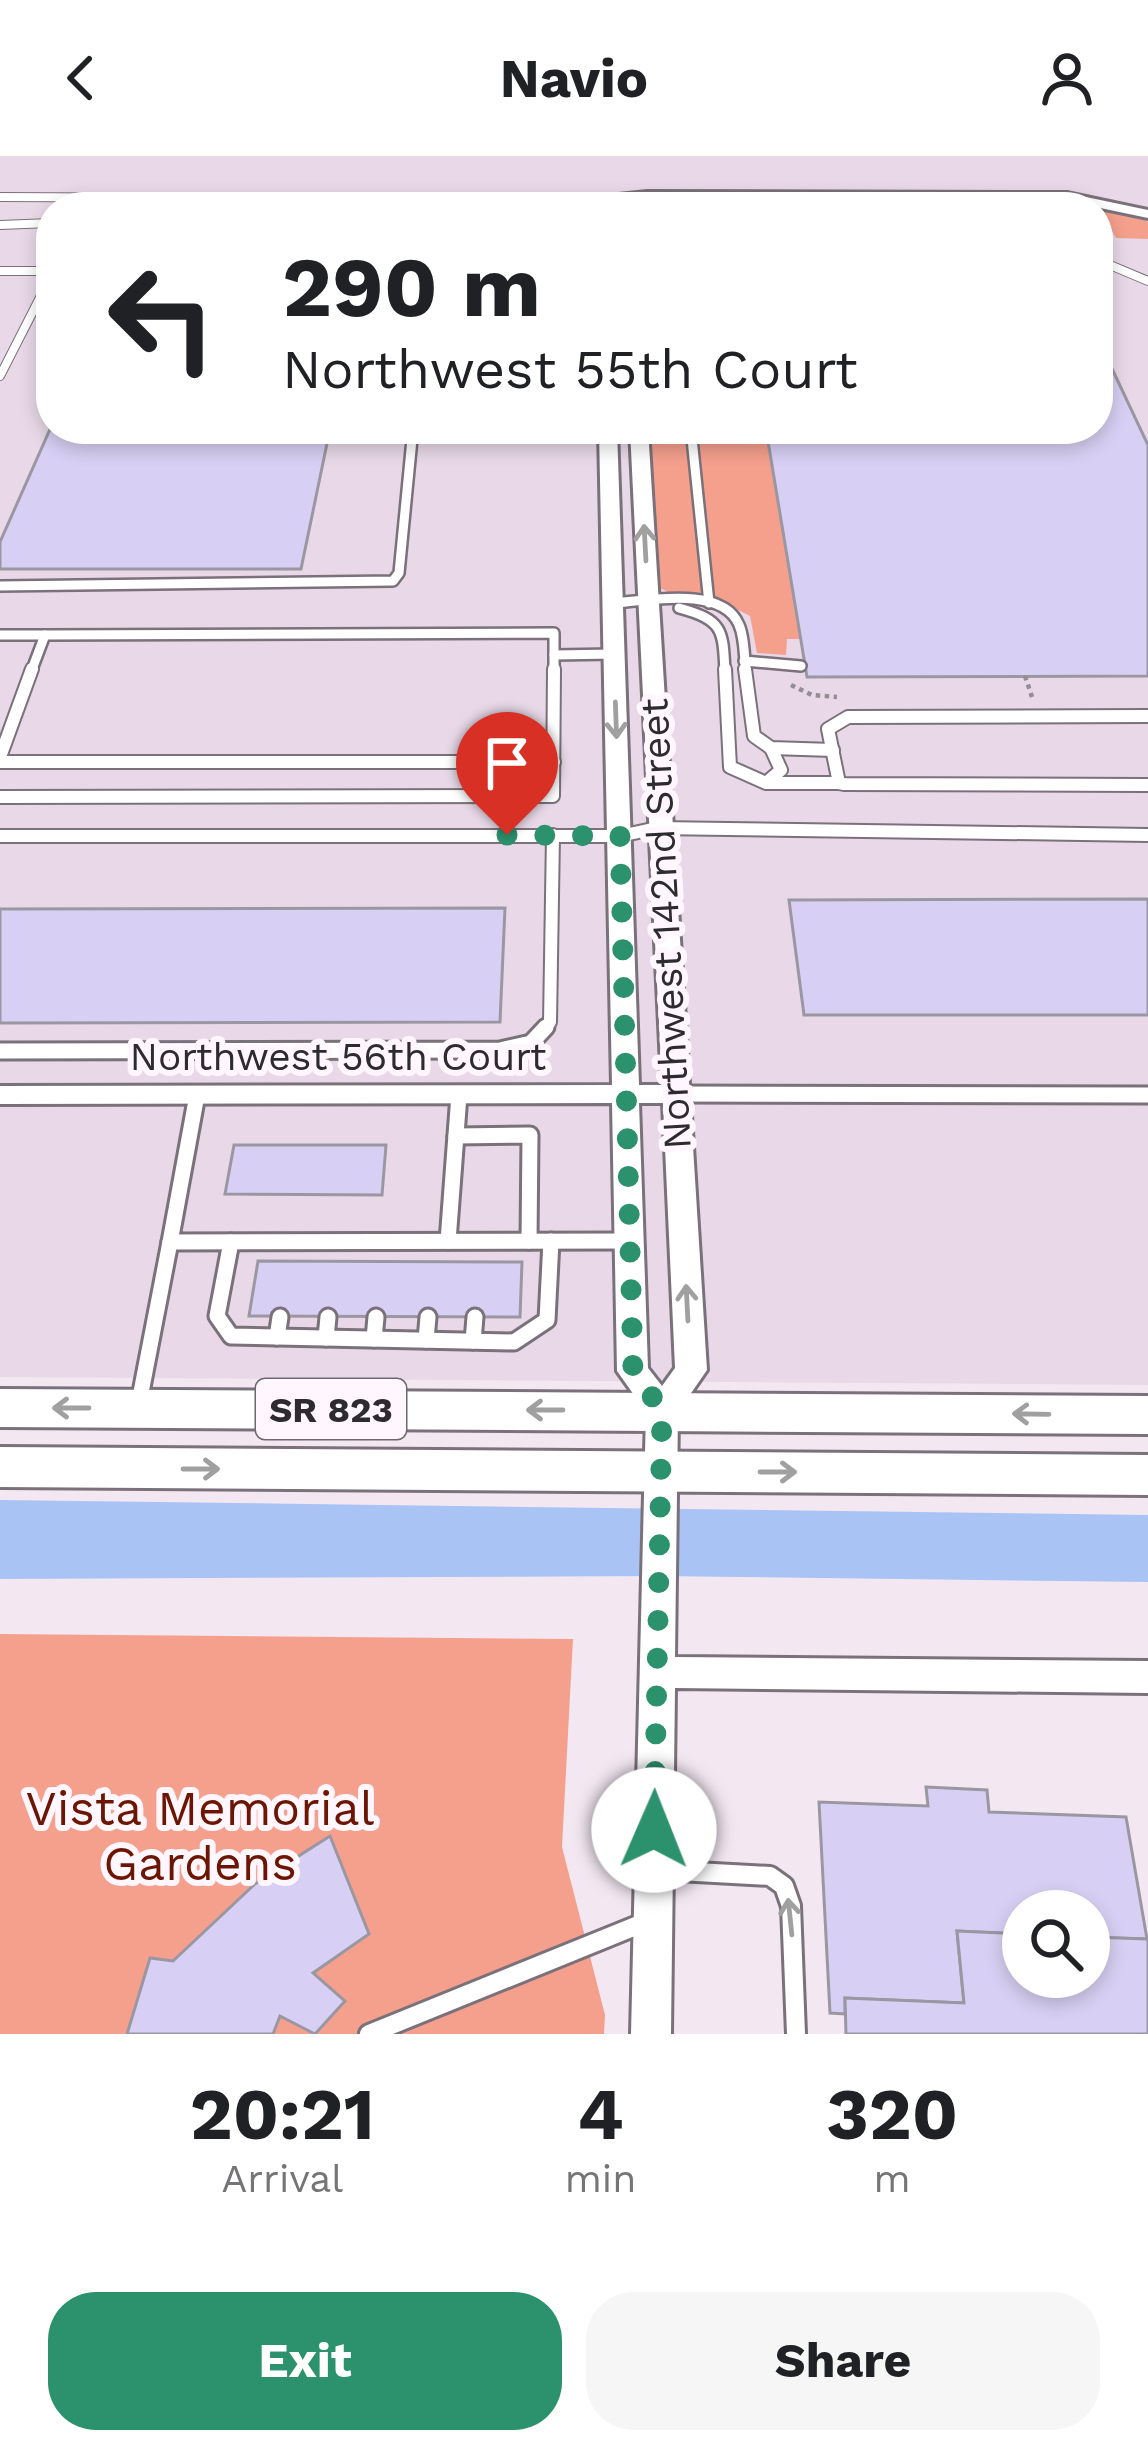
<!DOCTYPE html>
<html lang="en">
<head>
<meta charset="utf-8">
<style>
  body { margin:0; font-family:"Work Sans",sans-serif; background:#f6f6f6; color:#202124; height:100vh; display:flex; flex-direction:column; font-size:45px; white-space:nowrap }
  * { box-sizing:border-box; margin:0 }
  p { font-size:39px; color:#757577 }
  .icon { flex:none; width:66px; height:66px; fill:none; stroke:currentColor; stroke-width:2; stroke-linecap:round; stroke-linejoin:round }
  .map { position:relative; height:1878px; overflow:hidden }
  .side { display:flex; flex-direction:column; background:#fff; flex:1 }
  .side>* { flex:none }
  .hud { position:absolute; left:36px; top:36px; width:1077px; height:252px; border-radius:48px; box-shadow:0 6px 18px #0003; background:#fff; color:#202124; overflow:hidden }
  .buttons { position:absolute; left:1002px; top:1734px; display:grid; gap:24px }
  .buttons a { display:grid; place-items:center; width:108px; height:108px; border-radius:50%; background:#fff; box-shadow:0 6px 18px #0003; font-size:60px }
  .pin { position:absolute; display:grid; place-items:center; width:102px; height:102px; color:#fff; margin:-123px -51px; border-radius:50% 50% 50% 0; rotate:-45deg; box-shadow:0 0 12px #0007 }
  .pin .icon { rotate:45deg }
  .me { position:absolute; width:132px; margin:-66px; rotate:1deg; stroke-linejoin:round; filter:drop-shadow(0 0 9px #0008) }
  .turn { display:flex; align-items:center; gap:42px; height:252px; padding:0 48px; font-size:54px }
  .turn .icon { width:156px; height:156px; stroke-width:2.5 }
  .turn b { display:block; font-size:84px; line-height:102px }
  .eta { display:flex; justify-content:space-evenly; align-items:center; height:204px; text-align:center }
  .eta b { font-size:72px; font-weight:700; line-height:84px }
  .action { display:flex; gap:24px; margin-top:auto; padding:24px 48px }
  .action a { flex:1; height:138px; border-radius:48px; background:#2c916d; color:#fff; font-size:48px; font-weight:700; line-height:138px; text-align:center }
  .action a+a { background:#f6f6f6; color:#202124 }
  header { display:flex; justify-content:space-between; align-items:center; height:156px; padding:0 48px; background:#fff; font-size:54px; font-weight:700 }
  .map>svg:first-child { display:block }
</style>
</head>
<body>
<header><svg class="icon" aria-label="back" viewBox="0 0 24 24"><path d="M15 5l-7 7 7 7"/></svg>Navio<svg class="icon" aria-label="person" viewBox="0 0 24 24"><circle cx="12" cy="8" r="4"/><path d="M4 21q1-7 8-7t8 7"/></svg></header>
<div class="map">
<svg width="1148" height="1878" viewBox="0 0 1148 1878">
  <rect width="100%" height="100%" fill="#f3e8f2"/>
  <!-- built -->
  <path fill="#e9d9e8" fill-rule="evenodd" d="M0,0H1148V1229L0,1221ZM51,51H1098V273H51Z"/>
  <!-- green -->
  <g fill="#f5a08d">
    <path d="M1057,46C1088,47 1120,52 1148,66V83L1116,82L1098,51L914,48Z"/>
    <path d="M649,273H766L801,483H787L786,499L757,497L750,460L715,442L672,438L658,431Z"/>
    <path d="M0,1478L573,1483L562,1691L605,1859L604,1878H0Z"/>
  </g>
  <!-- water -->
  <path fill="#a9c3f4" d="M0,1344L1148,1359V1426L655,1420L0,1423Z"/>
  <!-- building -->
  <g fill="#d8d0f4" stroke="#9a97a3" stroke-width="3">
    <path d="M1098,183L1148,289V520L807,521L766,273H1098Z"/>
    <path d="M51,271L330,273L301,413H0V386Z"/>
    <path d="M1148,743V859H804L789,744Z"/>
    <path d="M505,752L500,866L0,867V753Z"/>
    <path d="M234,989H386L382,1039L225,1038Z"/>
    <path d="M258,1105L522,1106L520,1161L249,1160Z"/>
    <path d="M926,1631L987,1634L989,1656L1126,1661L1147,1783L1089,1781V1755H1023V1778L957,1775L964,1847L845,1842V1858L830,1857L819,1646L928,1650Z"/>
    <path d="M330,1680L369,1778L313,1817L345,1845L315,1878L280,1860L273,1878H127L150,1802L173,1805L255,1728Z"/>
    <path d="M957,1775L1023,1778V1821H1089V1781L1148,1783V1878H846L845,1842L964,1847Z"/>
  </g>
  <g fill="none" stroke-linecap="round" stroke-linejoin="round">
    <defs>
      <g id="lane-far4">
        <path d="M0,41L604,44"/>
        <path d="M0,69L51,67"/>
        <path d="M1098,104L1148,125"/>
        <path d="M0,115H51"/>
        <path d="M0,220L51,120"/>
      </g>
      <g id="lane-far3">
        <path d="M691,273L709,447"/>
        <path d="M0,430L393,425L399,417L413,273"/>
        <path d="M614,447C646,445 723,429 739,469C745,482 744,502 746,516"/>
        <path d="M679,452C723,464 723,473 725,516"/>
        <path d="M0,479H45"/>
        <path d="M554,499L614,498"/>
        <path d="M744,505L801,510"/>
        <path d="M31,516L45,479L554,477V516"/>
      </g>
      <g id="lane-far2">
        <path d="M725,513L730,611L766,627H839"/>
        <path d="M745,513L754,580L771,592L833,594"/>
        <path d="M1148,560L848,561L828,573L839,627L844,628L1148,629"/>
        <path d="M0,601L32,513"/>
        <path d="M0,606H554"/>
        <path d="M767,626L781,614L771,592"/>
        <path d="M0,641L553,640L554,513"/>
        <path d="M0,680H620L657,672L1148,679"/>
        <path d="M543,874L550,866L553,679"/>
      </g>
      <g id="lane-far1">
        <path d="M0,895L500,894L531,887L546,871"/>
        <path d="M675,938L1148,939"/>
        <path d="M197,939L170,1086L631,1085"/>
        <path d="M456,980L530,979L529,1085"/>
        <path d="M448,1085L459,939"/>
        <path d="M231,1086L217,1160L231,1180L514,1186L547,1164L551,1085"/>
        <path d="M277,1181L280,1161"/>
        <path d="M326,1182L328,1161"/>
        <path d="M374,1183L376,1161"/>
        <path d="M426,1184L428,1161"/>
        <path d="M473,1185L475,1161"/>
        <path d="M138,1252L170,1086"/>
      </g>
      <g id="lane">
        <path d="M660,1714L770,1720L784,1730L791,1750L796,1878"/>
        <path d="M369,1878L648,1765"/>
      </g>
      <g id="street">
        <path d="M647,36L1067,37L1148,54V62L1067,45L647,44L597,51L599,41Z"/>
        <path d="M599,273H617L639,929H662L630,273H648L707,1214L678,1256L675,1501L1148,1505V1537L675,1532L671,1878H631L646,1256L617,1215L612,947L0,948V930L612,929ZM639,947H663L675,1212L662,1230L648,1212Z"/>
      </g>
      <g id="primary">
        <path d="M0,1233L1148,1240V1278L0,1271Z"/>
        <path d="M0,1291L1148,1299V1339L0,1331Z"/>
      </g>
    </defs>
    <!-- lane-far4 casing -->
    <use href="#lane-far4" stroke="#7a717a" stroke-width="10"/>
    <!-- lane-far3 casing -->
    <use href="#lane-far3" stroke="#7a717a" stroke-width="14"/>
    <!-- lane-far2 casing -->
    <use href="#lane-far2" stroke="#7a717a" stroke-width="16"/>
    <!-- lane-far1 casing -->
    <use href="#lane-far1" stroke="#7a717a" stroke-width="21"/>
    <!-- lane casing -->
    <use href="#lane" stroke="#7a717a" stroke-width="24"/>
    <!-- street casing -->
    <use href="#street" stroke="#7a717a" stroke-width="6"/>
    <!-- primary casing -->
    <use href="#primary" stroke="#7a717a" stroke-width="6"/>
    <!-- path -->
    <g stroke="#948d93" stroke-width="4.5" stroke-dasharray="4.5 4.5" stroke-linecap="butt">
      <path d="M1025,520L1032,541"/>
      <path d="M791,529L812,539L837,541"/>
    </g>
    <!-- lane-far4 -->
    <use href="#lane-far4" stroke="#fff" stroke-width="8"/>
    <!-- lane-far3 -->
    <use href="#lane-far3" stroke="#fff" stroke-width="9"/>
    <!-- lane-far2 -->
    <use href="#lane-far2" stroke="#fff" stroke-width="12"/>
    <!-- lane-far1 -->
    <use href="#lane-far1" stroke="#fff" stroke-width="15"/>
    <!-- lane -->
    <use href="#lane" stroke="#fff" stroke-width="18"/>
    <!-- street -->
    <use href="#street" fill="#fff" fill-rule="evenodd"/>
    <!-- primary -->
    <use href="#primary" fill="#fff" fill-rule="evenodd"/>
  </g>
  <!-- one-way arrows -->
  <defs><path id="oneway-shaft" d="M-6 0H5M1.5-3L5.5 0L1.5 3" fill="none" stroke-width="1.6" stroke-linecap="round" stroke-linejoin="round" transform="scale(3)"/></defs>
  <g stroke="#a1a0a1">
    <use href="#oneway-shaft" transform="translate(645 387) rotate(-93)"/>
    <use href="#oneway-shaft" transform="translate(616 564) rotate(88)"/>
    <use href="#oneway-shaft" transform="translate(687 1147) rotate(-93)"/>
    <use href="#oneway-shaft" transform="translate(71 1252) rotate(-180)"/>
    <use href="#oneway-shaft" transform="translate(545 1254) rotate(-180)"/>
    <use href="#oneway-shaft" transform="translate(1031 1258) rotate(-179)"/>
    <use href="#oneway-shaft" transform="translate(201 1313)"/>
    <use href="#oneway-shaft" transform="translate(778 1316)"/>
    <use href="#oneway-shaft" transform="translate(790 1761) rotate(-96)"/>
  </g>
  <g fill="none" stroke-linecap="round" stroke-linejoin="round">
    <!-- route -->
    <path stroke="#2c916d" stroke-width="21" stroke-dasharray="0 37.8" d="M507,679L620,680L633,1215L662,1254L654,1674"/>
  </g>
  <g text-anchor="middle" stroke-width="12" stroke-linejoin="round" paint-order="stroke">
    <!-- shield labels -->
    <rect fill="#fff6fe" stroke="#6d686c" stroke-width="3" x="256" y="1223" width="150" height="60" rx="9"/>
    <g font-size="36" font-weight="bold" fill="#2e2b2e">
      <text x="331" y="1266">SR 823</text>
    </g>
    <!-- street labels -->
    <g font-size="39" fill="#2e2b2e" stroke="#fff6fe">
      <text transform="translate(665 768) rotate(-93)" y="14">Northwest 142nd Street</text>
      <text x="338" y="914">Northwest 56th Court</text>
    </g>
    <!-- near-park labels -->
    <g font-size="48" fill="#6c1503" stroke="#fff6fe">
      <text x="200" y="1669">Vista Memorial<tspan x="200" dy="55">Gardens</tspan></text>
    </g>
  </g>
</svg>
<div class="buttons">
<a><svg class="icon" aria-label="search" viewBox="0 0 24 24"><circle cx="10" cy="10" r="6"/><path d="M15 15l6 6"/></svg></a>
</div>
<div class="pin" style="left:507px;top:679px;background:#d93025"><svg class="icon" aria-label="arrive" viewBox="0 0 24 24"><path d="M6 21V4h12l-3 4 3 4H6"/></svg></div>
<svg class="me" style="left:654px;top:1674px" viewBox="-20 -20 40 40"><circle r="19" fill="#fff"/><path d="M0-13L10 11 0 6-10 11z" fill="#2c916d"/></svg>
<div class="hud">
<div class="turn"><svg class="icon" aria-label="left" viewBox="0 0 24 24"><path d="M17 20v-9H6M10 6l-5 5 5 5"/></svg><div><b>290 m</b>Northwest 55th Court</div></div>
</div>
</div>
<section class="side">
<div class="eta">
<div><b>20:21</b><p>Arrival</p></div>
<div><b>4</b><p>min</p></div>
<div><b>320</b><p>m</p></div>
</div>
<div class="action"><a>Exit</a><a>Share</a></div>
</section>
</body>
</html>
